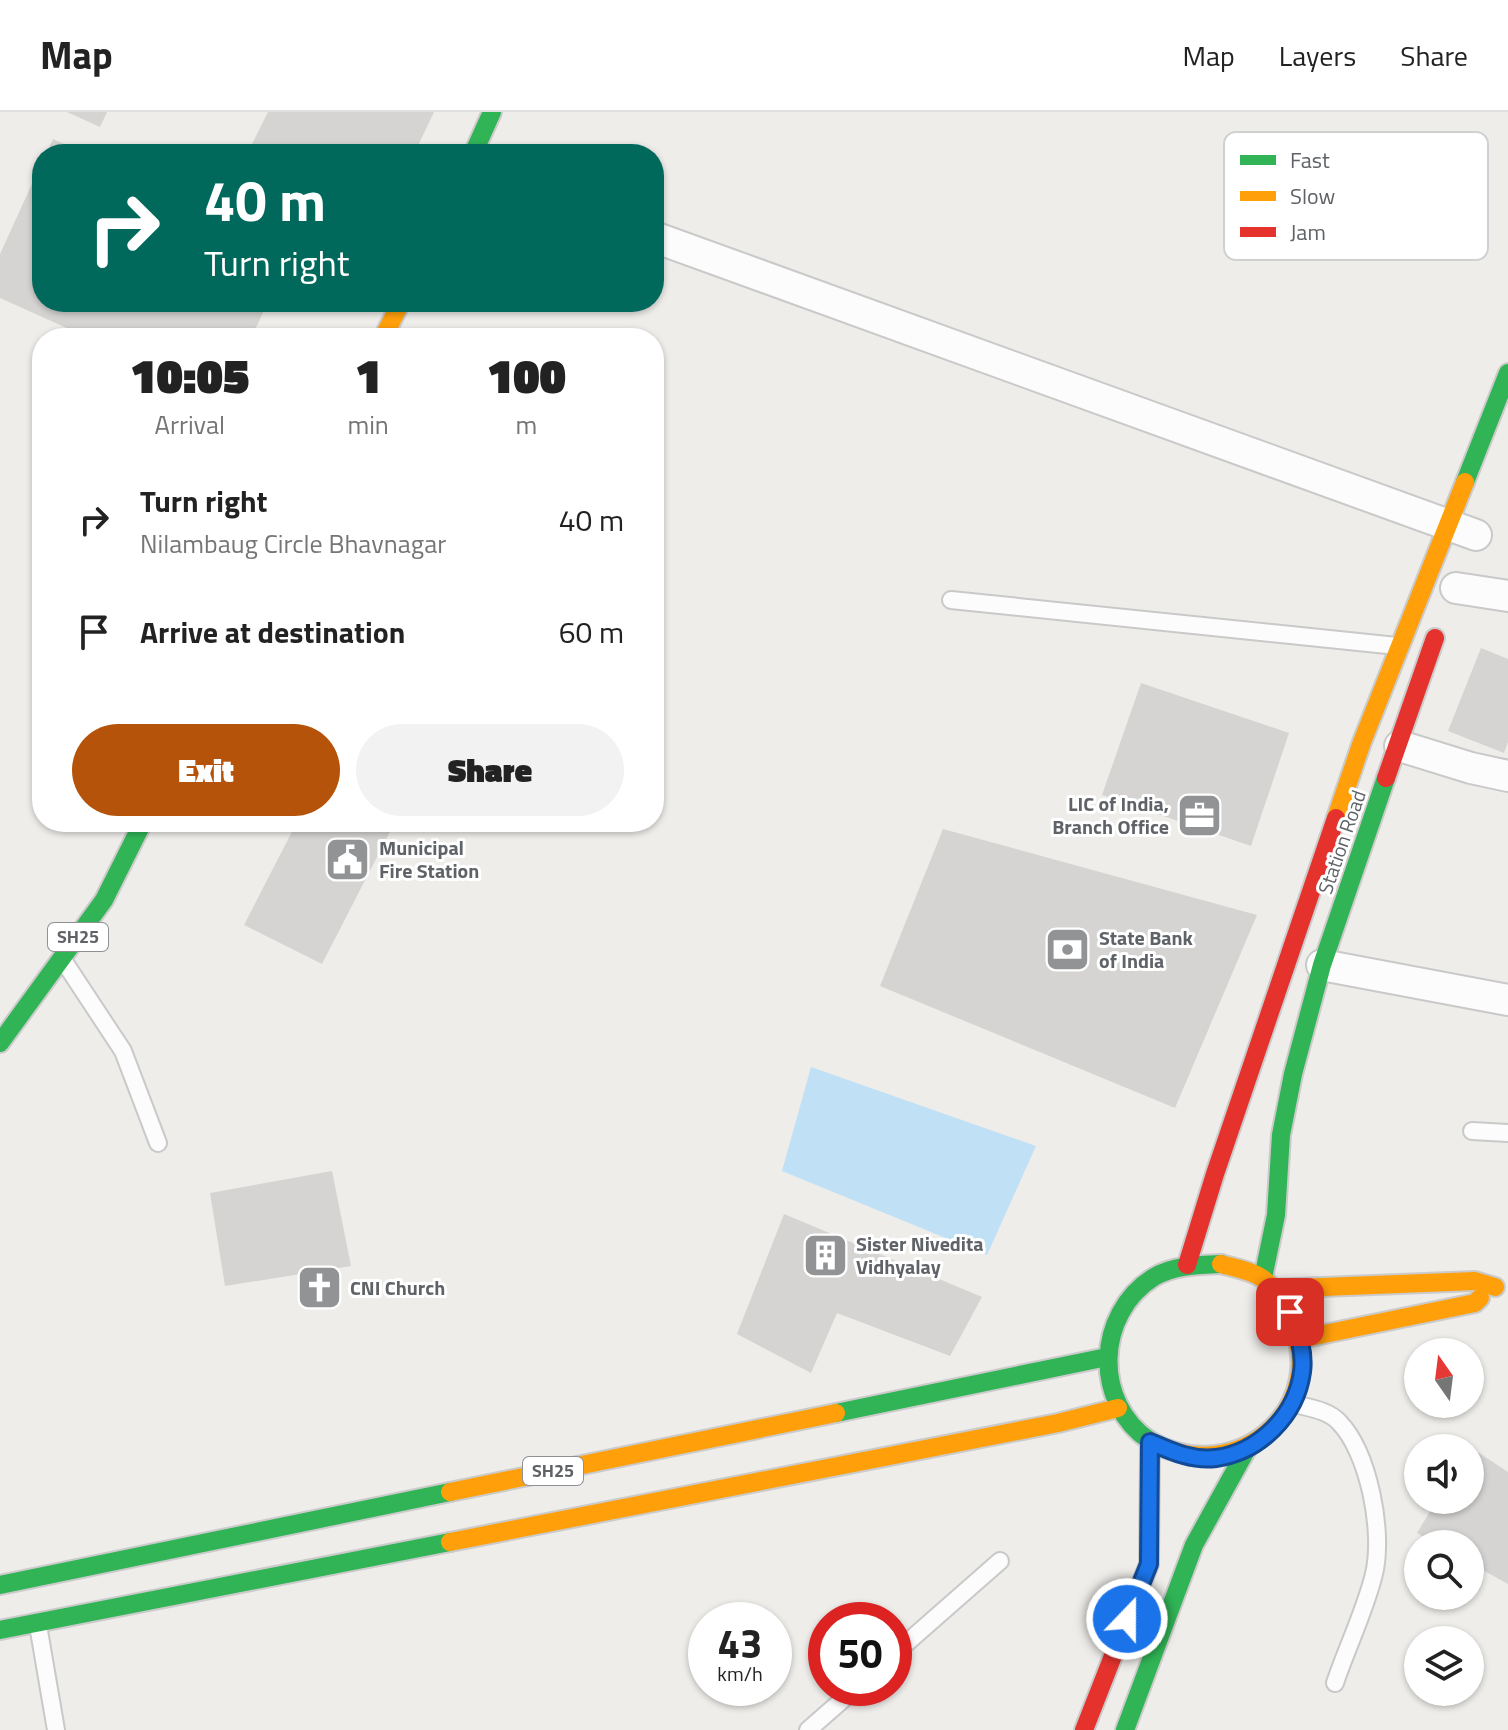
<!DOCTYPE html>
<html lang="en">
<head>
<meta charset="utf-8">
<style>
  body { margin:0; font-family:"Titillium Web",sans-serif; background:#f2f2f2; color:#222; height:100vh; display:flex; flex-direction:column; font-size:30px; white-space:nowrap }
  * { box-sizing:border-box; margin:0 }
  p { font-size:26px; color:#767676 }
  .icon { flex:none; width:44px; height:44px; fill:none; stroke:currentColor; stroke-width:2; stroke-linecap:round; stroke-linejoin:round }
  .map { position:relative; flex:1; overflow:hidden }
  .side { position:absolute; left:32px; top:216px; width:632px; height:504px; display:flex; flex-direction:column; background:#fff; border-radius:32px; box-shadow:0 2px 6px #0004 }
  .side>* { flex:none }
  .top-card { position:absolute; left:32px; top:32px; width:632px; height:168px; border-radius:32px; box-shadow:0 2px 6px #0004; background:#00695c; color:#fff; overflow:hidden }
  .needle { width:52px; rotate:346deg }
  .buttons { position:absolute; left:1404px; top:1226px; display:grid; gap:16px }
  .buttons a { display:grid; place-items:center; width:80px; height:80px; border-radius:50%; background:#fff; box-shadow:0 2px 6px #0004; font-size:40px }
  .speed { position:absolute; left:688px; top:1490px; display:flex; gap:16px; font-size:40px; font-weight:700; text-align:center }
  .speed>* { display:grid; place-content:center; width:104px; height:104px; border-radius:50%; background:#fff; box-shadow:0 2px 6px #0004; line-height:1 }
  .speed small { font-size:20px; font-weight:400 }
  .speed .limit { border:12px solid #d22; background:#fff; color:#111 }
  .pin { position:absolute; display:grid; place-items:center; width:68px; height:68px; color:#fff; margin:-34px; border-radius:16px; box-shadow:0 4px 12px #0006 }
  .me { position:absolute; width:88px; margin:-44px; rotate:22deg; stroke-linejoin:round; filter:drop-shadow(0 0 6px #0008) }
  .turn { display:flex; align-items:center; gap:28px; height:168px; padding:0 40px; font-size:36px }
  .turn .icon { width:104px; height:104px; stroke-width:2.5 }
  .turn b { display:block; font-size:56px; line-height:68px }
  .eta { display:flex; justify-content:space-evenly; align-items:center; height:136px; text-align:center }
  .eta b { font-size:48px; font-weight:800; line-height:56px }
  .button { display:flex; gap:16px; margin-top:auto; padding:16px 40px }
  .button a { flex:1; height:92px; border-radius:48px; background:#b45309; color:#fff; font-size:32px; font-weight:800; line-height:92px; text-align:center }
  .button a+a { background:#f2f2f2; color:#222 }
  ul { padding:0; list-style:none }
  li { display:flex; align-items:center; gap:24px; height:112px; padding:0 40px }
  li div { flex:1 }
  li b { display:block; font-size:30px }
  li em { font-style:normal }
  header { display:flex; align-items:center; gap:48px; box-sizing:border-box; height:112px; padding:0 40px; background:#fff; border-bottom:2px solid #e0e0e0 }
  header strong { font-size:38px }
  nav { display:flex; gap:44px; margin-inline-start:auto; font-size:28px }
  .map>svg:first-child { display:block }
</style>
</head>
<body>
<header>
<strong>Map</strong>
<nav><a>Map</a><a>Layers</a><a>Share</a></nav>
</header>
<div class="map">
<svg width="1508" height="1618" viewBox="0 0 1508 1618">
  <rect width="100%" height="100%" fill="#eeedea"/>
  <!-- water -->
  <path fill="#c0e0f6" d="M811,955L1036,1034L987,1143L782,1059Z"/>
  <!-- building -->
  <g fill="#d5d4d3">
    <path d="M67,0H107L100,15Z"/>
    <path d="M268,0H434L414,42H247Z"/>
    <path d="M53,27L86,42H46Z"/>
    <path d="M42,50V190H268L251,226H89L0,186V142Z"/>
    <path d="M1481,536L1508,547V630L1504,641L1448,619Z"/>
    <path d="M1141,571L1289,621L1251,734L1102,683Z"/>
    <path d="M297,710H395L322,852L244,813Z"/>
    <path d="M943,717L1257,803L1175,996L880,874Z"/>
    <path d="M332,1059L351,1154L225,1174L210,1081Z"/>
    <path d="M784,1102L982,1185L950,1244L837,1201L811,1261L737,1222Z"/>
    <path d="M1470,1335L1508,1360V1472L1470,1451V1432H1436L1417,1421L1437,1388H1470Z"/>
  </g>
  <g fill="none" stroke-linecap="round" stroke-linejoin="round">
    <defs>
      <g id="lane">
        <path d="M951,488L1397,534"/>
        <path d="M63,848L123,939L158,1031"/>
        <path d="M1472,1019L1508,1021"/>
        <path d="M1295,1292C1309,1296 1328,1298 1339,1310C1369,1341 1384,1420 1374,1462C1365,1499 1347,1535 1335,1571"/>
        <path d="M38,1513L56,1618"/>
        <path d="M894,1542L1000,1449"/>
        <path d="M808,1618L856,1576"/>
      </g>
      <g id="street">
        <path d="M654,125L1476,423"/>
        <path d="M1456,476L1508,484"/>
        <path d="M1400,634L1471,656L1508,664"/>
        <path d="M1322,853L1508,888"/>
      </g>
      <g id="fast">
        <path d="M473,42L492,0"/>
        <path d="M1465,370L1508,261"/>
        <path d="M0,931L104,788L143,710"/>
        <path d="M1263,1166L1276,1103L1281,1023L1293,962L1322,853L1386,666"/>
        <path d="M836,1301L1107,1245"/>
        <path d="M1150,1329C1093,1291 1095,1202 1154,1165C1174,1153 1198,1153 1221,1152"/>
        <path d="M0,1473L450,1380"/>
        <path d="M0,1518L450,1430"/>
        <path d="M1125,1618L1194,1433L1247,1337"/>
      </g>
      <g id="slow">
        <path d="M383,226L401,190"/>
        <path d="M1336,706L1362,630L1465,370"/>
        <path d="M1272,1177L1475,1169L1495,1175"/>
        <path d="M1300,1227L1475,1191L1480,1186"/>
        <path d="M1150,1329C1238,1379 1337,1292 1287,1201C1280,1189 1273,1173 1262,1166C1250,1158 1234,1156 1221,1152"/>
        <path d="M450,1380L836,1301"/>
        <path d="M450,1430L1058,1311L1118,1296"/>
      </g>
      <g id="jam">
        <path d="M1386,666L1435,526"/>
        <path d="M1187,1153L1215,1062L1336,706"/>
        <path d="M1084,1618L1149,1452L1150,1330"/>
      </g>
    </defs>
    <!-- lane casing -->
    <use href="#lane" stroke="#c9c9c9" stroke-width="20"/>
    <!-- street casing -->
    <use href="#street" stroke="#c9c9c9" stroke-width="34"/>
    <!-- fast casing -->
    <use href="#fast" stroke="#cbcbcb" stroke-width="22"/>
    <!-- slow casing -->
    <use href="#slow" stroke="#cbcbcb" stroke-width="22"/>
    <!-- jam casing -->
    <use href="#jam" stroke="#cbcbcb" stroke-width="22"/>
    <!-- lane -->
    <use href="#lane" stroke="#fcfcfc" stroke-width="16"/>
    <!-- street -->
    <use href="#street" stroke="#fcfcfc" stroke-width="30"/>
    <!-- fast -->
    <use href="#fast" stroke="#30b455" stroke-width="18"/>
    <!-- slow -->
    <use href="#slow" stroke="#ff9f0a" stroke-width="18"/>
    <!-- jam -->
    <use href="#jam" stroke="#e5322d" stroke-width="18"/>
  </g>
  <g fill="none" stroke-linecap="round" stroke-linejoin="round">
    <defs>
      <path id="route" d="M1127,1507L1149,1452L1150,1330C1171,1339 1192,1349 1216,1346C1259,1340 1296,1304 1302,1260C1305,1239 1297,1219 1290,1200"/>
    </defs>
    <!-- route casing -->
    <use href="#route" stroke="#114b97" stroke-width="20"/>
    <!-- route -->
    <use href="#route" stroke="#1a73e8" stroke-width="14"/>
  </g>
  <!-- icons -->
  <defs>
    <symbol id="office-square" viewBox="-11 -11 22 22"><rect x="-9" y="-9" width="18" height="18" rx="4" fill="#919395" stroke="#fff"/><path d="M-6-3h4V-5.5h4V-3h4V5H-6ZM-1-4.5V-3h2v-1.5ZM-6 0V1H6V0Z" fill="#fff"/></symbol>
    <symbol id="civic-square" viewBox="-11 -11 22 22"><rect x="-9" y="-9" width="18" height="18" rx="4" fill="#919395" stroke="#fff"/><path d="M-.6-6.5H3V-4.5H.6V-3L4-1V1h2V6H-6V1h2V-1L-.6-3ZM-1.2 2.5V6h2.4V2.5Z" fill="#fff"/></symbol>
    <symbol id="bank-square" viewBox="-11 -11 22 22"><rect x="-9" y="-9" width="18" height="18" rx="4" fill="#919395" stroke="#fff"/><path d="M-6-4H6V4H-6ZM0-2.3a2.3 2.3 0 1 0 0 4.6a2.3 2.3 0 1 0 0-4.6Z" fill="#fff"/></symbol>
    <symbol id="building-square" viewBox="-11 -11 22 22"><rect x="-9" y="-9" width="18" height="18" rx="4" fill="#919395" stroke="#fff"/><path d="M-4-6H4V6H1V3H-1V6H-4ZM-2.5-4.3h1.7v1.8h-1.7ZM.8-4.3h1.7v1.8H.8ZM-2.5-1h1.7V.8h-1.7ZM.8-1h1.7V.8H.8Z" fill="#fff"/></symbol>
    <symbol id="church-square" viewBox="-11 -11 22 22"><rect x="-9" y="-9" width="18" height="18" rx="4" fill="#919395" stroke="#fff"/><path d="M-1.2-6h2.4v3.5h3.3v2.4h-3.3V6h-2.4V-.1h-3.3v-2.4h3.3Z" fill="#fff"/></symbol>
  </defs>
  <g fill-rule="evenodd">
    <use href="#office-square" x="1174" y="678" width="51" height="51"/>
    <use href="#civic-square" x="322" y="722" width="51" height="51"/>
    <use href="#bank-square" x="1042" y="812" width="51" height="51"/>
    <use href="#building-square" x="800" y="1118" width="51" height="51"/>
    <use href="#church-square" x="294" y="1150" width="51" height="51"/>
  </g>
  <g text-anchor="middle" stroke-width="6" stroke-linejoin="round" paint-order="stroke">
    <!-- shield labels -->
    <g fill="#fff" stroke="#8f9295" stroke-width="2">
      <rect x="48" y="811" width="60" height="28" rx="6"/>
      <rect x="523" y="1345" width="60" height="28" rx="6"/>
    </g>
    <g font-size="18" font-weight="bold" fill="#5f6367">
      <text x="78" y="831">SH25</text>
      <text x="553" y="1365">SH25</text>
    </g>
    <!-- poi labels -->
    <g font-size="20" font-weight="bold" fill="#5f6367" stroke="#fff" text-anchor="start">
      <text x="1169" y="699" text-anchor="end">LIC of India,<tspan x="1169" dy="23">Branch Office</tspan></text>
      <text x="379" y="743">Municipal<tspan x="379" dy="23">Fire Station</tspan></text>
      <text x="1099" y="833">State Bank<tspan x="1099" dy="23">of India</tspan></text>
      <text x="856" y="1139">Sister Nivedita<tspan x="856" dy="23">Vidhyalay</tspan></text>
      <text x="350" y="1183">CNI Church</text>
    </g>
    <!-- street labels -->
    <g font-size="20" fill="#5f6367" stroke="#fff">
      <text transform="translate(1342 730) rotate(-71)" y="7">Station Road</text>
    </g>
  </g>
  <!-- legend -->
  <rect x="1224" y="20" width="264" height="128" rx="12" fill="#fff" stroke="#cfd0d1" stroke-width="2"/>
  <rect x="1240" y="43" width="36" height="10" fill="#30b455"/>
  <rect x="1240" y="79" width="36" height="10" fill="#ff9f0a"/>
  <rect x="1240" y="115" width="36" height="10" fill="#e5322d"/>
  <g font-size="22" fill="#5f6367">
    <text x="1290" y="56">Fast</text>
    <text x="1290" y="92">Slow</text>
    <text x="1290" y="128">Jam</text>
  </g>
</svg>
<div class="buttons">
<a><svg class="needle" viewBox="-14 -14 28 28"><path d="M0-13l5 13h-10z" fill="#e53935"/><path d="M0 13l5-13h-10z" fill="#767676"/></svg></a>
<a><svg class="icon" aria-label="sound" viewBox="0 0 24 24"><path d="M4 9h4l5-4v14l-5-4H4zM17 9q2 3 0 6"/></svg></a>
<a><svg class="icon" aria-label="search" viewBox="0 0 24 24"><circle cx="10" cy="10" r="6"/><path d="M15 15l6 6"/></svg></a>
<a><svg class="icon" aria-label="layers" viewBox="0 0 24 24"><path d="M12 4l9 5-9 5-9-5zM3 14l9 5 9-5"/></svg></a>
</div>
<div class="speed"><div>43<small>km/h</small></div><div class="limit">50</div></div>
<div class="pin" style="left:1290px;top:1200px;background:#d93025"><svg class="icon" aria-label="arrive" viewBox="0 0 24 24"><path d="M6 21V4h12l-3 4 3 4H6"/></svg></div>
<svg class="me" style="left:1127px;top:1507px" viewBox="-20 -20 40 40"><circle r="17" fill="#1a73e8" stroke="#fff" stroke-width="3"/><path d="M0-11L8 9 0 5-8 9z" fill="#fff"/></svg>
<div class="top-card">
<div class="turn"><svg class="icon" aria-label="right" viewBox="0 0 24 24"><path d="M7 20v-9h11M14 6l5 5-5 5"/></svg><div><b>40 m</b>Turn right</div></div>
</div>
<section class="side">
<div class="eta">
<div><b>10:05</b><p>Arrival</p></div>
<div><b>1</b><p>min</p></div>
<div><b>100</b><p>m</p></div>
</div>
<ul>
<li><svg class="icon" aria-label="right" viewBox="0 0 24 24"><path d="M7 20v-9h11M14 6l5 5-5 5"/></svg><div><b>Turn right</b><p>Nilambaug Circle Bhavnagar</p></div><em>40 m</em></li>
<li><svg class="icon" aria-label="arrive" viewBox="0 0 24 24"><path d="M6 21V4h12l-3 4 3 4H6"/></svg><div><b>Arrive at destination</b></div><em>60 m</em></li>
</ul>
<div class="button"><a>Exit</a><a>Share</a></div>
</section>
</div>
</body>
</html>
